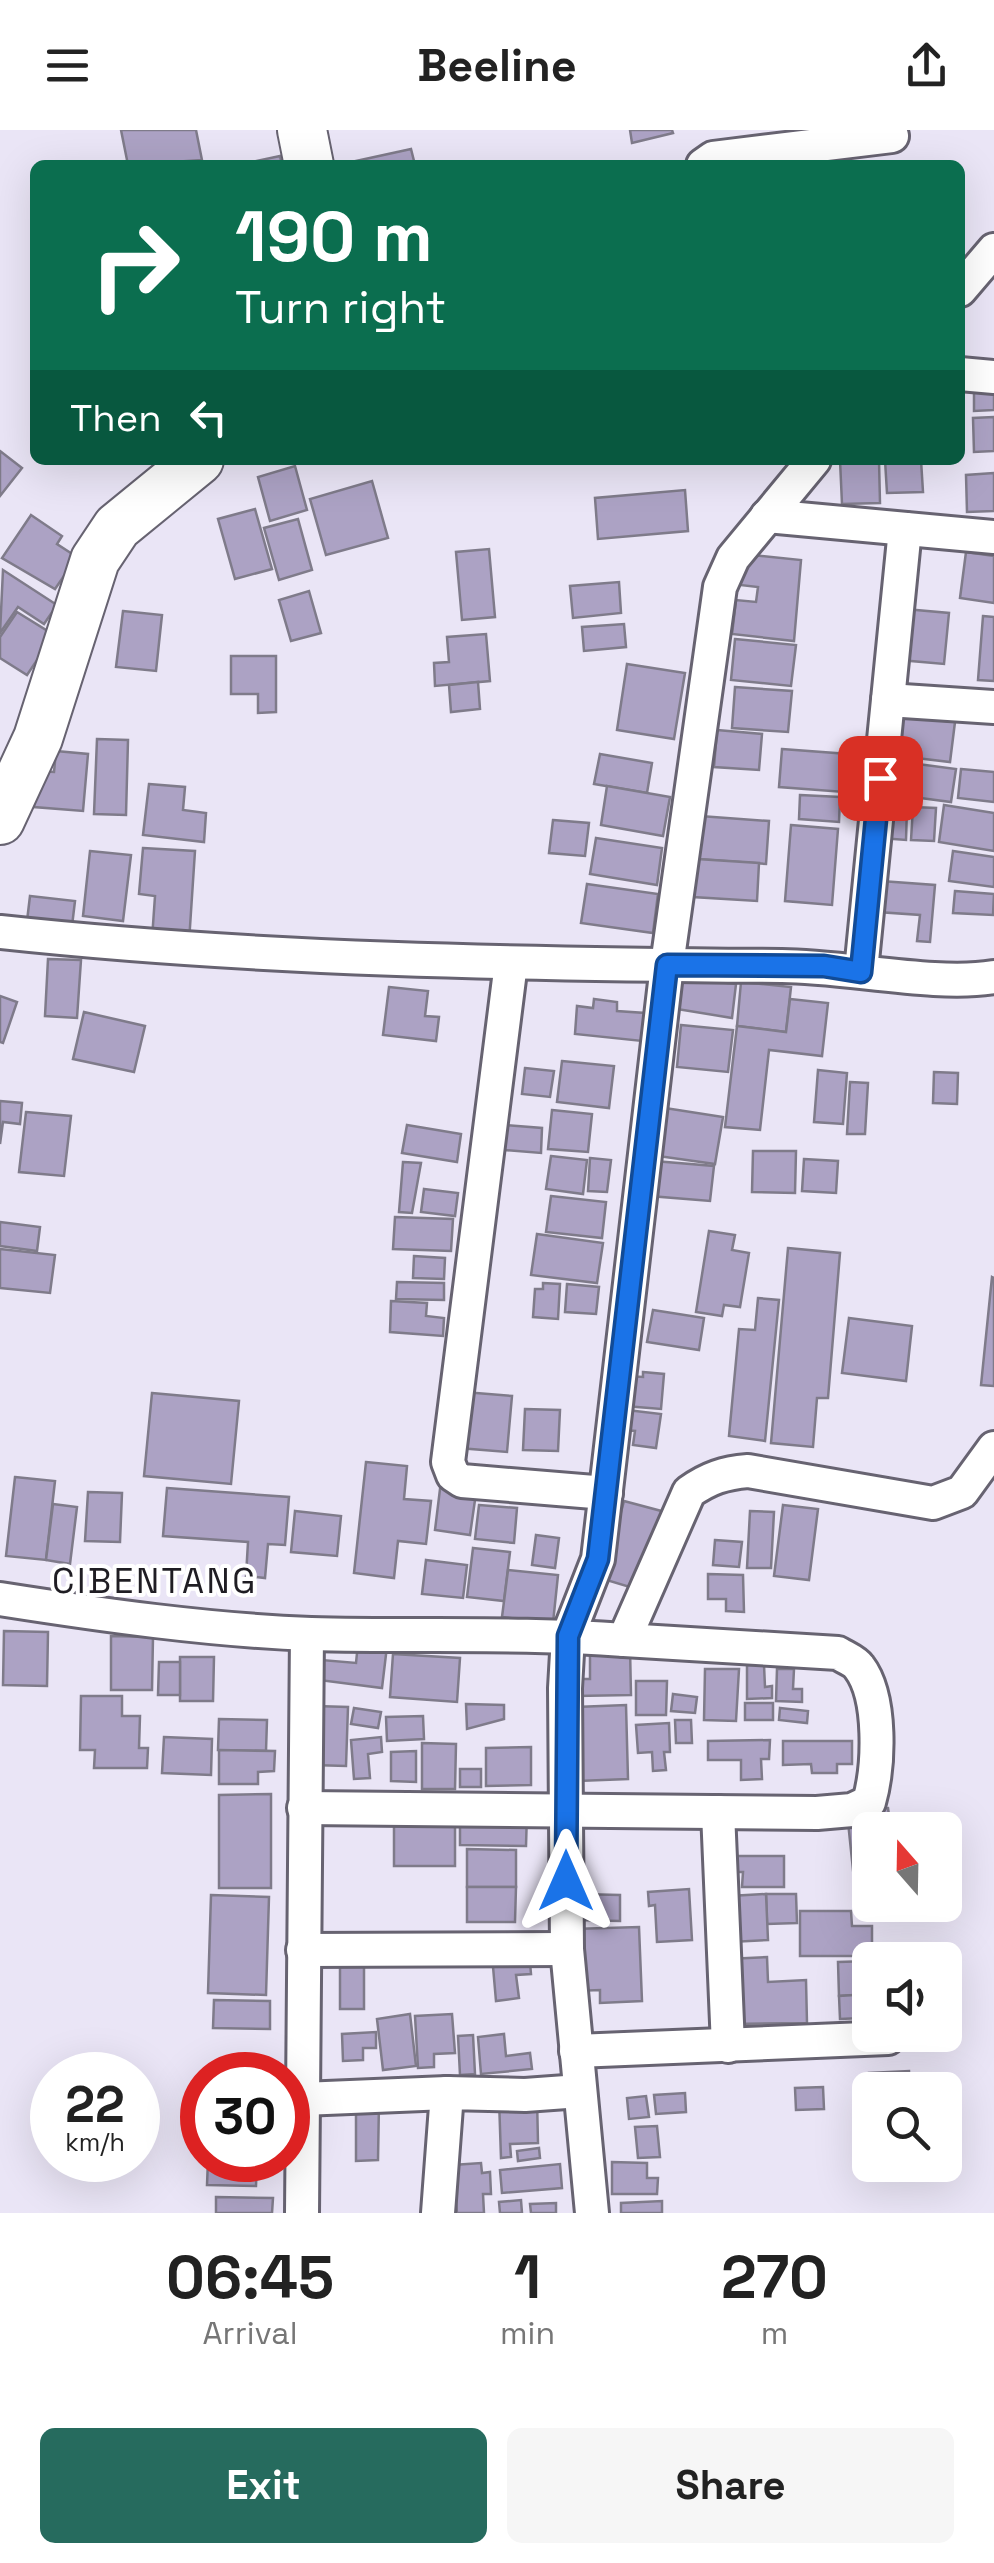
<!DOCTYPE html>
<html lang="en">
<head>
<meta charset="utf-8">
<style>
  body { margin:0; font-family:"Space Grotesk",sans-serif; background:#f6f6f6; color:#222; height:100vh; display:flex; flex-direction:column; font-size:38px; white-space:nowrap }
  * { box-sizing:border-box; margin:0 }
  p { font-size:32px; color:#767676 }
  .icon { flex:none; width:55px; height:55px; fill:none; stroke:currentColor; stroke-width:2; stroke-linecap:round; stroke-linejoin:round }
  .map { position:relative; height:2083px; overflow:hidden }
  .side { display:flex; flex-direction:column; background:#fff; flex:1 }
  .side>* { flex:none }
  .banner { position:absolute; left:30px; top:30px; width:935px; height:305px; border-radius:15px; box-shadow:0 10px 40px #0002; background:#0b6e4f; color:#fff; overflow:hidden }
  .needle { width:65px; rotate:340deg }
  .tools { position:absolute; left:852px; top:1682px; display:grid; gap:20px }
  .tools a { display:grid; place-items:center; width:110px; height:110px; border-radius:15px; background:#fff; box-shadow:0 10px 40px #0002; font-size:50px }
  .speed { position:absolute; left:30px; top:1922px; display:flex; gap:20px; font-size:50px; font-weight:700; text-align:center }
  .speed>* { display:grid; place-content:center; width:130px; height:130px; border-radius:50%; background:#fff; box-shadow:0 10px 40px #0002; line-height:1 }
  .speed small { font-size:25px; font-weight:400 }
  .speed .limit { border:15px solid #d22; background:#fff; color:#111 }
  .pin { position:absolute; display:grid; place-items:center; width:85px; height:85px; color:#fff; margin:-42px; border-radius:20px; box-shadow:0 5px 15px #0006 }
  .me { position:absolute; width:110px; margin:-55px; rotate:0deg; stroke-linejoin:round; filter:drop-shadow(0 0 8px #0008) }
  .turn { display:flex; align-items:center; gap:35px; height:210px; padding:0 40px; font-size:45px }
  .turn .icon { width:130px; height:130px; stroke-width:2.5 }
  .turn b { display:block; font-size:70px; line-height:85px }
  .then { display:flex; align-items:center; height:95px; padding:0 40px; background:#0003; gap:20px; font-size:38px }
  .eta { display:flex; justify-content:space-evenly; align-items:center; height:170px; text-align:center }
  .eta b { font-size:60px; font-weight:800; line-height:70px }
  .primary-button { display:flex; gap:20px; margin-top:auto; padding:20px 40px }
  .primary-button a { flex:1; height:115px; border-radius:15px; background:#266b5e; color:#fff; font-size:40px; font-weight:800; line-height:115px; text-align:center }
  .primary-button a+a { background:#f6f6f6; color:#222 }
  header { display:flex; justify-content:space-between; align-items:center; height:130px; padding:0 40px; background:#fff; font-size:45px; font-weight:800 }
  .map>svg:first-child { display:block }
</style>
</head>
<body>
<header><svg class="icon" aria-label="menu" viewBox="0 0 24 24"><path d="M4 6h16M4 12h16M4 18h16"/></svg>Beeline<svg class="icon" aria-label="share" viewBox="0 0 24 24"><path d="M12 15V3M7 8l5-5 5 5M5 13v7h14v-7"/></svg></header>
<div class="map">
<svg width="994" height="2083" viewBox="0 0 994 2083">
  <rect width="100%" height="100%" fill="#eae5f6"/>
  <!-- building -->
  <g fill="#aca2c4" stroke="#7f7b8a" stroke-width="2.5">
    <path d="M121,0H196L202,30L128,35Z"/>
    <path d="M630,0H672L673,3L632,13Z"/>
    <path d="M411,19L415,35H357L356,31Z"/>
    <path d="M280,26L282,35H242V34Z"/>
    <path d="M994,257V280L974,281V258Z"/>
    <path d="M994,287V321L974,322L973,288Z"/>
    <path d="M0,321L22,338L0,366Z"/>
    <path d="M840,330H879L880,373L842,374Z"/>
    <path d="M885,330H921L923,362L887,363Z"/>
    <path d="M295,336L307,380L270,391L258,347Z"/>
    <path d="M994,343V381L967,382L966,345Z"/>
    <path d="M372,351L388,408L326,425L310,369Z"/>
    <path d="M685,360L688,401L598,409L595,368Z"/>
    <path d="M255,379L272,439L235,449L218,389Z"/>
    <path d="M31,385L62,406L57,414L77,427L55,459L2,428Z"/>
    <path d="M298,389L312,440L279,450L264,398Z"/>
    <path d="M489,419L495,487L462,490L456,422Z"/>
    <path d="M966,422L994,426V473L960,468Z"/>
    <path d="M743,424L801,430L794,511L732,504L736,470L756,472L758,457L740,455Z"/>
    <path d="M3,440L57,475L44,494L18,477L0,503Z"/>
    <path d="M619,452L621,483L573,488L570,456Z"/>
    <path d="M309,461L321,503L291,511L279,470Z"/>
    <path d="M905,479L949,483L944,534L900,530Z"/>
    <path d="M123,481L162,485L156,541L116,537Z"/>
    <path d="M17,482L54,505L27,545L0,528V507Z"/>
    <path d="M983,486L994,487V551L978,550Z"/>
    <path d="M624,494L626,517L584,521L582,497Z"/>
    <path d="M486,504L490,551L435,556L434,533L449,532L447,507Z"/>
    <path d="M735,509L796,515L791,556L731,550Z"/>
    <path d="M231,526H276V582L258,583V564H231Z"/>
    <path d="M627,534L685,543L674,609L617,600Z"/>
    <path d="M478,552L480,579L451,582L449,555Z"/>
    <path d="M735,557L792,561L788,602L732,598Z"/>
    <path d="M896,586L955,592L950,632L891,625Z"/>
    <path d="M717,600L762,604L759,640L714,637Z"/>
    <path d="M97,609L128,610L126,685L94,684Z"/>
    <path d="M782,619L848,624L844,662L779,657Z"/>
    <path d="M56,621L88,624L83,681L34,677L37,641L54,642Z"/>
    <path d="M600,624L652,633L647,663L594,654Z"/>
    <path d="M895,631L956,639L951,672L890,664Z"/>
    <path d="M961,639L994,642V672L958,668Z"/>
    <path d="M149,654L185,657L183,680L206,683L204,712L143,705Z"/>
    <path d="M607,656L670,667L663,706L601,695Z"/>
    <path d="M800,665L840,667L839,692L799,689Z"/>
    <path d="M944,675L994,683V721L939,712Z"/>
    <path d="M883,677L907,678L906,710L881,708Z"/>
    <path d="M913,677L936,678L934,711L911,710Z"/>
    <path d="M700,686L769,691L766,734L697,729Z"/>
    <path d="M553,690L589,693L585,726L549,723Z"/>
    <path d="M791,695L838,699L832,775L785,771Z"/>
    <path d="M596,708L662,718L657,755L590,744Z"/>
    <path d="M143,718L195,721L189,812L152,809L155,766L139,764Z"/>
    <path d="M90,721L131,725L123,791L83,786Z"/>
    <path d="M953,721L994,727V757L949,751Z"/>
    <path d="M697,729L759,733L757,771L693,767Z"/>
    <path d="M881,751L935,755L930,812L917,811L920,785L878,782Z"/>
    <path d="M587,754L658,764L653,803L581,793Z"/>
    <path d="M955,761L994,764L993,785L953,783Z"/>
    <path d="M30,766L75,771L72,796L27,791Z"/>
    <path d="M48,829L81,830L77,888L45,886Z"/>
    <path d="M683,848L736,854L732,888L677,879Z"/>
    <path d="M741,852L791,857L786,902L737,896Z"/>
    <path d="M389,857L428,861L425,886L439,887L436,911L383,905Z"/>
    <path d="M0,866L17,872L3,913L0,912Z"/>
    <path d="M594,869L617,872V881L645,883L642,911L575,904L577,876L593,878Z"/>
    <path d="M790,869L828,873L822,926L769,920L760,1000L725,997L737,896L786,902Z"/>
    <path d="M84,882L145,896L134,942L73,929Z"/>
    <path d="M681,895L733,900L728,942L677,937Z"/>
    <path d="M562,931L614,936L609,978L557,972Z"/>
    <path d="M525,938L554,941L550,967L522,964Z"/>
    <path d="M818,940L847,943L843,994L814,992Z"/>
    <path d="M934,942L958,943L957,974L933,973Z"/>
    <path d="M850,952L868,953L865,1004H847Z"/>
    <path d="M0,971L22,973L20,994L3,992L0,1014Z"/>
    <path d="M665,978L723,987L715,1034L658,1026Z"/>
    <path d="M552,980L592,984L588,1022L548,1019Z"/>
    <path d="M26,982L71,986L64,1046L19,1042Z"/>
    <path d="M494,994L542,998L541,1023L492,1019Z"/>
    <path d="M407,995L461,1004L457,1032L402,1023Z"/>
    <path d="M753,1021H796L795,1063L752,1062Z"/>
    <path d="M551,1026L587,1030L583,1064L546,1059Z"/>
    <path d="M590,1028L611,1030L607,1062L588,1061Z"/>
    <path d="M804,1029L838,1031L836,1063L802,1061Z"/>
    <path d="M654,1031L714,1036L710,1071L650,1066Z"/>
    <path d="M403,1032L421,1033L412,1083L399,1082Z"/>
    <path d="M424,1059L458,1063L455,1086L421,1082Z"/>
    <path d="M551,1066L606,1072L602,1108L546,1102Z"/>
    <path d="M395,1087L453,1089L451,1121L393,1119Z"/>
    <path d="M0,1092L40,1097L37,1121L0,1116Z"/>
    <path d="M709,1101L735,1105L732,1120L749,1123L740,1177L724,1175L722,1186L696,1182Z"/>
    <path d="M537,1104L603,1113L597,1153L531,1145Z"/>
    <path d="M788,1118L840,1123L828,1268H817L813,1317L771,1313Z"/>
    <path d="M0,1119L55,1125L50,1163L0,1158Z"/>
    <path d="M414,1126L445,1128L444,1149L413,1148Z"/>
    <path d="M992,1147L994,1148V1256L981,1255Z"/>
    <path d="M397,1152L444,1153V1170L396,1169Z"/>
    <path d="M543,1153L560,1154L558,1189L533,1187L535,1159H543Z"/>
    <path d="M567,1154L599,1157L596,1184L565,1182Z"/>
    <path d="M758,1168L779,1170L765,1311L729,1306L739,1199L755,1200Z"/>
    <path d="M391,1171L427,1173L426,1186L444,1188L443,1206L390,1202Z"/>
    <path d="M653,1180L704,1188L699,1220L647,1212Z"/>
    <path d="M849,1188L912,1196L906,1251L842,1243Z"/>
    <path d="M643,1242L664,1244L661,1279L625,1276L628,1246L643,1247Z"/>
    <path d="M464,1262L512,1266L507,1322L459,1318Z"/>
    <path d="M152,1263L239,1271L231,1354L144,1346Z"/>
    <path d="M525,1279L560,1280L558,1321L523,1320Z"/>
    <path d="M627,1280L661,1284L656,1318L633,1315L635,1301L624,1300Z"/>
    <path d="M366,1332L407,1336L404,1369L431,1371L426,1414L398,1411L394,1448L354,1443Z"/>
    <path d="M15,1347L55,1351L46,1430L6,1426Z"/>
    <path d="M441,1351L477,1356L470,1405L435,1400Z"/>
    <path d="M167,1358L289,1367L285,1415L268,1414L265,1448L246,1446L248,1412L163,1406Z"/>
    <path d="M88,1362L122,1363L120,1412L85,1411Z"/>
    <path d="M624,1371L665,1382L643,1461L603,1449Z"/>
    <path d="M53,1374L77,1377L70,1434L46,1430Z"/>
    <path d="M479,1375L517,1378L514,1413L475,1409Z"/>
    <path d="M783,1375L818,1379L809,1450L774,1446Z"/>
    <path d="M295,1381L341,1386L337,1426L291,1422Z"/>
    <path d="M750,1381L774,1382L771,1438H747Z"/>
    <path d="M536,1405L559,1408L555,1438L532,1435Z"/>
    <path d="M715,1410L742,1412L739,1437L713,1435Z"/>
    <path d="M473,1418L510,1422L504,1471L467,1467Z"/>
    <path d="M426,1430L467,1435L463,1468L422,1464Z"/>
    <path d="M508,1440L558,1445L553,1493L502,1487Z"/>
    <path d="M708,1444L743,1445L744,1482L726,1481V1469H708Z"/>
    <path d="M4,1501L48,1502L47,1556L3,1555Z"/>
    <path d="M111,1506L153,1507L152,1560H111Z"/>
    <path d="M358,1513L387,1516L382,1558L319,1550L322,1530L356,1533Z"/>
    <path d="M630,1518L631,1565L576,1566V1549H590V1519Z"/>
    <path d="M393,1524L460,1528L457,1572L390,1567Z"/>
    <path d="M180,1527H214L213,1571H180Z"/>
    <path d="M159,1532H180V1565H158Z"/>
    <path d="M747,1535H764L765,1557L772,1556V1568L747,1569Z"/>
    <path d="M705,1539H739L736,1591L704,1590Z"/>
    <path d="M777,1539H794L793,1559H802V1572L776,1571Z"/>
    <path d="M636,1551H667L666,1585H636Z"/>
    <path d="M673,1564L697,1567L695,1583L671,1581Z"/>
    <path d="M81,1566H122V1586H140L139,1618H148L147,1638H94L95,1620H80Z"/>
    <rect x="745" y="1573" width="28" height="17"/>
    <path d="M466,1574L504,1575V1589L467,1599Z"/>
    <path d="M626,1575L628,1649L578,1651L576,1577Z"/>
    <path d="M315,1576L348,1577L346,1636L313,1635Z"/>
    <path d="M354,1578L381,1582L378,1598L351,1594Z"/>
    <path d="M780,1578L808,1581L807,1593L779,1590Z"/>
    <path d="M423,1586L424,1609L387,1611L386,1587Z"/>
    <path d="M219,1589L267,1590L266,1621L218,1620Z"/>
    <path d="M675,1590H691L692,1613H676Z"/>
    <path d="M669,1593L670,1622H664L666,1640L653,1641L652,1622L638,1623L636,1595Z"/>
    <path d="M164,1607L212,1609L211,1645L162,1643Z"/>
    <path d="M381,1607L382,1622L368,1624L370,1648L354,1649L351,1610Z"/>
    <path d="M770,1610L769,1629H761L762,1649L741,1650V1630H708V1611Z"/>
    <path d="M783,1611H852V1634H837V1643H812L811,1634L783,1635Z"/>
    <path d="M422,1613L456,1614L455,1659H422Z"/>
    <path d="M531,1617V1655L486,1656V1618Z"/>
    <path d="M219,1620L275,1621L274,1641L258,1642V1654H219Z"/>
    <path d="M416,1621V1652L391,1651V1622Z"/>
    <rect x="460" y="1639" width="21" height="18"/>
    <path d="M271,1664V1758H219V1665Z"/>
    <path d="M888,1678L891,1700H870V1775H882L857,1778L847,1682Z"/>
    <path d="M460,1682L527,1683L526,1716L460,1715Z"/>
    <path d="M394,1684L455,1685V1736H394Z"/>
    <path d="M467,1719L516,1720V1757H467Z"/>
    <path d="M728,1726H784V1757H742L743,1742H728Z"/>
    <path d="M467,1757H516L515,1792H467Z"/>
    <path d="M689,1759L692,1810L657,1812L655,1775L649,1776L648,1762Z"/>
    <path d="M578,1764L620,1765V1791L578,1790Z"/>
    <path d="M766,1764H796L797,1793L767,1794Z"/>
    <path d="M766,1764L768,1810L731,1812L730,1766Z"/>
    <path d="M211,1765L269,1767L266,1865L208,1863Z"/>
    <path d="M800,1781H851L852,1796H872V1826H800Z"/>
    <path d="M639,1797L642,1871L600,1873V1860L575,1861L573,1799Z"/>
    <path d="M529,1821L531,1844L516,1845L519,1868L496,1871L492,1825Z"/>
    <path d="M767,1827L768,1852L806,1850L807,1893L731,1894L728,1829Z"/>
    <path d="M870,1831V1864L839,1866L838,1832Z"/>
    <rect x="340" y="1833" width="24" height="46"/>
    <path d="M870,1864V1876H863V1888L840,1889L839,1866Z"/>
    <path d="M214,1870L270,1871V1899L213,1898Z"/>
    <path d="M410,1884L416,1936L383,1940L377,1889Z"/>
    <path d="M452,1884L455,1923L434,1924V1937L418,1938L415,1886Z"/>
    <path d="M376,1902V1918H363V1930L343,1931L342,1904Z"/>
    <path d="M504,1904L506,1926L530,1923L532,1939L481,1944L478,1907Z"/>
    <path d="M473,1905L475,1944L460,1945L458,1906Z"/>
    <path d="M215,1938L262,1939L261,1945H215Z"/>
    <path d="M909,1941L910,1960H870L869,1943Z"/>
    <path d="M823,1957L824,1979L796,1980L795,1958Z"/>
    <path d="M685,1963L686,1982L656,1984L654,1965Z"/>
    <path d="M646,1966L649,1987L629,1989L627,1968Z"/>
    <path d="M537,1968L538,2013L510,2014L511,2027L501,2028L499,1969Z"/>
    <path d="M356,1972H379L378,2030L356,2031Z"/>
    <path d="M657,1996L660,2027L638,2028L635,1997Z"/>
    <path d="M539,2018L540,2028L518,2031L517,2021Z"/>
    <path d="M208,2030H257L256,2056L207,2055Z"/>
    <path d="M612,2032L647,2033V2048H658L657,2064H612Z"/>
    <path d="M481,2033L482,2043L490,2042L491,2064H483L484,2083H457L453,2035Z"/>
    <path d="M560,2034L562,2058L502,2063L500,2040Z"/>
    <path d="M216,2067L273,2068L272,2083H216Z"/>
    <path d="M521,2070L522,2083H500L499,2072Z"/>
    <path d="M662,2071V2083H621V2073Z"/>
    <path d="M556,2073V2083H531L530,2074Z"/>
  </g>
  <g fill="none" stroke-linecap="round" stroke-linejoin="round">
    <defs>
      <g id="street">
        <path d="M703,35L713,28L892,6"/>
        <path d="M960,160L994,120"/>
        <path d="M960,244L994,247"/>
        <path d="M767,386L994,407"/>
        <path d="M888,570L994,577"/>
        <path d="M0,802C259,830 521,834 782,836C845,836 936,857 994,847"/>
        <path d="M511,833L448,1332L453,1345L462,1351L606,1363"/>
        <path d="M861,841L905,399"/>
        <path d="M0,1469C102,1485 208,1500 311,1504C415,1507 519,1502 624,1510L689,1362C709,1348 724,1343 748,1341L933,1373L962,1362L994,1318"/>
        <path d="M304,1678L817,1683L852,1680L869,1672C879,1637 882,1567 859,1537C855,1531 844,1527 838,1523L624,1510"/>
        <path d="M718,1682L728,1916"/>
        <path d="M303,1820L567,1819"/>
        <path d="M576,1921L888,1908"/>
        <path d="M302,1969L447,1963"/>
        <path d="M302,2083L307,1504"/>
        <path d="M438,2083L447,1963L525,1965L580,1961"/>
        <path d="M592,2083L567,1819L565,1558L568,1506L598,1429L667,835L720,457L733,428L814,330"/>
      </g>
      <g id="secondary">
        <path d="M302,0L309,35"/>
        <path d="M0,690L38,608L95,430L117,397L199,330"/>
      </g>
    </defs>
    <!-- street casing -->
    <use href="#street" stroke="#676371" stroke-width="38"/>
    <!-- secondary casing -->
    <use href="#secondary" stroke="#676371" stroke-width="52"/>
    <!-- street -->
    <use href="#street" stroke="#fff" stroke-width="32"/>
    <!-- secondary -->
    <use href="#secondary" stroke="#fff" stroke-width="48"/>
  </g>
  <g fill="none" stroke-linecap="round" stroke-linejoin="round">
    <defs>
      <path id="route" d="M566,1751L568,1506L598,1429L667,835L824,836L861,842L880,648"/>
    </defs>
    <!-- route casing -->
    <use href="#route" stroke="#114b97" stroke-width="25"/>
    <!-- route -->
    <use href="#route" stroke="#1a73e8" stroke-width="18"/>
  </g>
  <g text-anchor="middle" stroke-width="8" stroke-linejoin="round" paint-order="stroke">
    <!-- quarter labels -->
    <g font-size="35" letter-spacing="2.5" fill="#1f1d23" stroke="#fff">
      <text x="155" y="1463">CIBENTANG</text>
    </g>
  </g>
</svg>
<div class="tools">
<a><svg class="needle" viewBox="-14 -14 28 28"><path d="M0-13l5 13h-10z" fill="#e53935"/><path d="M0 13l5-13h-10z" fill="#767676"/></svg></a>
<a><svg class="icon" aria-label="sound" viewBox="0 0 24 24"><path d="M4 9h4l5-4v14l-5-4H4zM17 9q2 3 0 6"/></svg></a>
<a><svg class="icon" aria-label="search" viewBox="0 0 24 24"><circle cx="10" cy="10" r="6"/><path d="M15 15l6 6"/></svg></a>
</div>
<div class="speed"><div>22<small>km/h</small></div><div class="limit">30</div></div>
<div class="pin" style="left:880px;top:648px;background:#d93025"><svg class="icon" aria-label="arrive" viewBox="0 0 24 24"><path d="M6 21V4h12l-3 4 3 4H6"/></svg></div>
<svg class="me" style="left:566px;top:1751px" viewBox="-20 -20 40 40"><path d="M0-17L14 15 0 8-14 15z" fill="#1a73e8" stroke="#fff" stroke-width="4"/></svg>
<div class="banner">
<div class="turn"><svg class="icon" aria-label="right" viewBox="0 0 24 24"><path d="M7 20v-9h11M14 6l5 5-5 5"/></svg><div><b>190 m</b>Turn right</div></div>
<div class="then">Then<svg class="icon" aria-label="left" viewBox="0 0 24 24"><path d="M17 20v-9H6M10 6l-5 5 5 5"/></svg></div>
</div>
</div>
<section class="side">
<div class="eta">
<div><b>06:45</b><p>Arrival</p></div>
<div><b>1</b><p>min</p></div>
<div><b>270</b><p>m</p></div>
</div>
<div class="primary-button"><a>Exit</a><a>Share</a></div>
</section>
</body>
</html>
